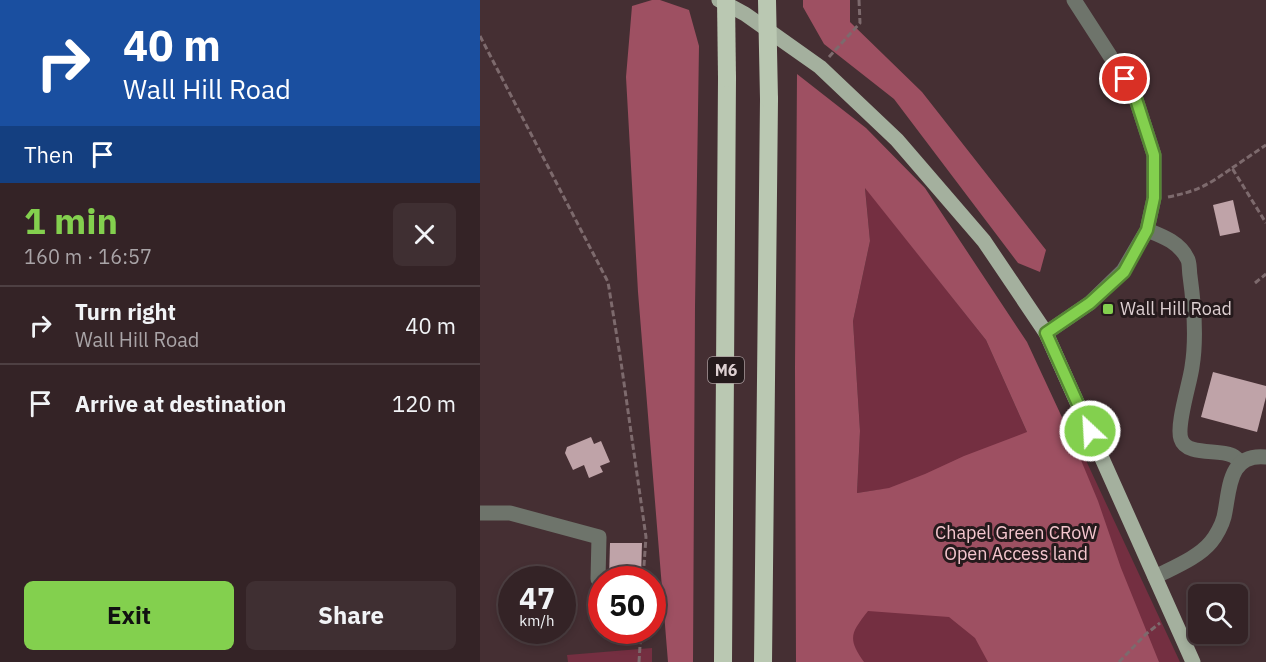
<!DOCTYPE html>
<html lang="en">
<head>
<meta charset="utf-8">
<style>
  body { margin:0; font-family:"IBM Plex Sans",sans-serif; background:#3f2f32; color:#f1f3f6; height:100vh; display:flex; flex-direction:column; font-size:22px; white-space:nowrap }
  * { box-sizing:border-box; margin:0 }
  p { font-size:20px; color:#a9a4a7 }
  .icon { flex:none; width:33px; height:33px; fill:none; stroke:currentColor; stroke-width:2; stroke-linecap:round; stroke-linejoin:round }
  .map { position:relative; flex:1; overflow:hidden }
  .panel { display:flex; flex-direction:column; background:#342326; width:480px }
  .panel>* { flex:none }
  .hud { background:#1a4fa0; color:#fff; overflow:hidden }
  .tools { position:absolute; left:708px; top:584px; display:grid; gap:12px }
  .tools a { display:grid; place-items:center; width:60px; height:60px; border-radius:9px; background:#342326; box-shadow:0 3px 9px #0003,0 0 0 2px #4e4043; font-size:30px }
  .speed { position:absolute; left:18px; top:566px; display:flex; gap:12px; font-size:30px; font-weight:700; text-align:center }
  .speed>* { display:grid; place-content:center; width:78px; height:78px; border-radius:50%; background:#342326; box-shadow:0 3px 9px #0003,0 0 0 2px #4e4043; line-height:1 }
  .speed small { font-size:15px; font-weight:400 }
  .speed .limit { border:9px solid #d22; background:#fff; color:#111 }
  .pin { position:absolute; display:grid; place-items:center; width:51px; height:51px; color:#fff; margin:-26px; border:3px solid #fff; border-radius:50%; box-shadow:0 2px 6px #0007 }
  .me { position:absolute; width:66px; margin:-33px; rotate:335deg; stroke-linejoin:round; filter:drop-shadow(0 0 4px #0008) }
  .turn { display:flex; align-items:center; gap:21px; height:126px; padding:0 24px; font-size:27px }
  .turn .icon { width:78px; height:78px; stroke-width:2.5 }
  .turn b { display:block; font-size:42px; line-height:51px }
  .then { display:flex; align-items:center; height:57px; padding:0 24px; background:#0003; gap:12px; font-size:22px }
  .round { display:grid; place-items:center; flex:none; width:63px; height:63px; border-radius:9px; background:#3f2f32 }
  .summary { display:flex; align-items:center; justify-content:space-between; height:102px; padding:0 24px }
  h1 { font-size:36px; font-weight:700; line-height:45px; color:#83d04e }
  .action { display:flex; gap:12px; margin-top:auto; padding:12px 24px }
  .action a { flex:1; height:69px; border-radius:9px; background:#83d04e; color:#111; font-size:24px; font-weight:700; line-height:69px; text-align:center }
  .action a+a { background:#3f2f32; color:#f1f3f6 }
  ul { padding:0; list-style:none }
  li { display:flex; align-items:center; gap:18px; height:78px; padding:0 24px; border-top:2px solid #4e4043 }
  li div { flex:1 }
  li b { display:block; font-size:22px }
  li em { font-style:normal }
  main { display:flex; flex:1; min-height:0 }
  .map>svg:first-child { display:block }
</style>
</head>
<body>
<main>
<section class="panel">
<div class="hud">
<div class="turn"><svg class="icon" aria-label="right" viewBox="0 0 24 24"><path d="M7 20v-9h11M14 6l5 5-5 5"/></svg><div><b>40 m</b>Wall Hill Road</div></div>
<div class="then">Then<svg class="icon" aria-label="arrive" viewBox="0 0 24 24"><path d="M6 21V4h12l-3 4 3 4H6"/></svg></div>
</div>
<div class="summary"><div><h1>1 min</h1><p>160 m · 16:57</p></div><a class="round"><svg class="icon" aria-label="close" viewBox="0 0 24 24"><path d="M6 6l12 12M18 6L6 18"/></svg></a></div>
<ul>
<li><svg class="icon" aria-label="right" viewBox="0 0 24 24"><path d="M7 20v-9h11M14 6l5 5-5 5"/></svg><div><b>Turn right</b><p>Wall Hill Road</p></div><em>40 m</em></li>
<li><svg class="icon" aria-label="arrive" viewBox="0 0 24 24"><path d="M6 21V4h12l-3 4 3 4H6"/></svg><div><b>Arrive at destination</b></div><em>120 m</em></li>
</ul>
<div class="action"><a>Exit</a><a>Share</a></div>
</section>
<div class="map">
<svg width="786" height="662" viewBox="0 0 786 662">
  <rect width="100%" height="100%" fill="#452f33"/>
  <!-- green -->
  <g fill="#742f41">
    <path d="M385,187L506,340L547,432L589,424L700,662H370L372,635L404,489L377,493L380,431L373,321L390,241Z"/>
    <path d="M172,648V662H88L87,655Z"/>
  </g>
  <!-- forest -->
  <g fill="#9e5062" fill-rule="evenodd">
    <path d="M172,0H180L209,10L219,46L215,307L213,662H188L158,292L146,77L152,6Z"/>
    <path d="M323,0H370V22L442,92L566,250L560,272L538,263L414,99L344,44L323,7Z"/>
    <path d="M317,74L386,128L445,188L547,342L593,441L618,501L641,568L679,662H508L495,638L469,617L388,611C371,633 367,638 384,662H316L315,368ZM385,188L506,340L547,432L484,456L445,474L409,488L377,493L380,431L373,321L390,241Z"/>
  </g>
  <!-- building -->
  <g fill="#bfa3a8">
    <path d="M753,200L760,232L740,236L733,205Z"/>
    <path d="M733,372L786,386V397L777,432L721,417Z"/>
    <path d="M111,437L114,444L121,441L130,462L120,466L123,472L109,478L104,465L93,470L85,453L87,447Z"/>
    <path d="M130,543H162L161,579H129Z"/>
  </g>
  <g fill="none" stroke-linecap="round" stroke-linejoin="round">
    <!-- path -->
    <g stroke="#7d6a6d" stroke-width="3" stroke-dasharray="6 3" stroke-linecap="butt">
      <path d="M0,36L128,282L141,362L166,537L163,579"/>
      <path d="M349,57L380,23L379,0"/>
      <path d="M752,168L786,145"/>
      <path d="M688,197C718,191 728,185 752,168L786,223"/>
      <path d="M775,283L786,274"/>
      <path d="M159,662L161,630"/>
      <path d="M639,662L666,634L680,623"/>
    </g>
    <!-- minor -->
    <g stroke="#6e746b" stroke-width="15">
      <path d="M667,230C682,236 699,242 707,258C710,262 709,270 710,276C714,305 717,337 712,367C710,383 696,425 701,439C706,456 738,449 751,455C755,456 758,460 761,463"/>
      <path d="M566,333L610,303L643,271L667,230L674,198V155L654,93L594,0"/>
      <path d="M0,513H30L119,537L118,579"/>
      <path d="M675,577C692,568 718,558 731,542C736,536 742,525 744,517C750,491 747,453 786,457"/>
    </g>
    <!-- major -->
    <path stroke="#a4b09e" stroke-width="15" d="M239,0L265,14L340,67L417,140L504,241L566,333L713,662"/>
    <!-- highway -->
    <g stroke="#bac8b2" stroke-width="18">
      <path d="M243,662L247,78"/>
      <path d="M283,662L289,99"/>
    </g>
    <!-- highway-bridge -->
    <g stroke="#bac8b2" stroke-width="18">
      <path d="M246,0L247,78"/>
      <path d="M287,0L289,99"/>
    </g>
  </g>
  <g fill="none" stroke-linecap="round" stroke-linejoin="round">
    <defs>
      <path id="route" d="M610,431L566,333L610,303L644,272L667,230L674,198V155L654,93L645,79"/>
    </defs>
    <!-- route casing -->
    <use href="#route" stroke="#558733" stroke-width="15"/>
    <!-- route -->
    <use href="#route" stroke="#83d04e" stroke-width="10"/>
  </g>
  <!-- markers -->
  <rect fill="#83d04e" stroke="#251a1c" stroke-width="2" x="622" y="303" width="12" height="12" rx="3"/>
  <g text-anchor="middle" stroke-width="6" stroke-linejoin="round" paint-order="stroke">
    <!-- shield labels -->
    <rect fill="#251a1c" stroke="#a6999b" stroke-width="1.5" x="228" y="357" width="36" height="26" rx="4.5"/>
    <g font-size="16" font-weight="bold" fill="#ddcfd1">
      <text x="246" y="376">M6</text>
    </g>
    <!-- poi labels -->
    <g font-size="18" fill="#ddcfd1" stroke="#251a1c" text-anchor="start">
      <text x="640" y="315">Wall Hill Road</text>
    </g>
    <!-- park labels -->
    <g font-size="18" fill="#f4c6ce" stroke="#251a1c">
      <text x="536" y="539">Chapel Green CRoW<tspan x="536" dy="21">Open Access land</tspan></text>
    </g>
  </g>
</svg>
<div class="tools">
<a><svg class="icon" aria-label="search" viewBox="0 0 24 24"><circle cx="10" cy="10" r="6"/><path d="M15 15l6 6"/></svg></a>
</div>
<div class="speed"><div>47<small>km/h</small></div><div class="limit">50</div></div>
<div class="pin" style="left:645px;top:79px;background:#d93025"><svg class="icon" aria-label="arrive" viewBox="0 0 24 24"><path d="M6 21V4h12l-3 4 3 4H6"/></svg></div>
<svg class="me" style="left:610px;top:431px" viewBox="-20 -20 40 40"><circle r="17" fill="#83d04e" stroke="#fff" stroke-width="3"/><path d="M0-11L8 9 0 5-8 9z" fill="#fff"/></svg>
</div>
</main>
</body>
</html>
